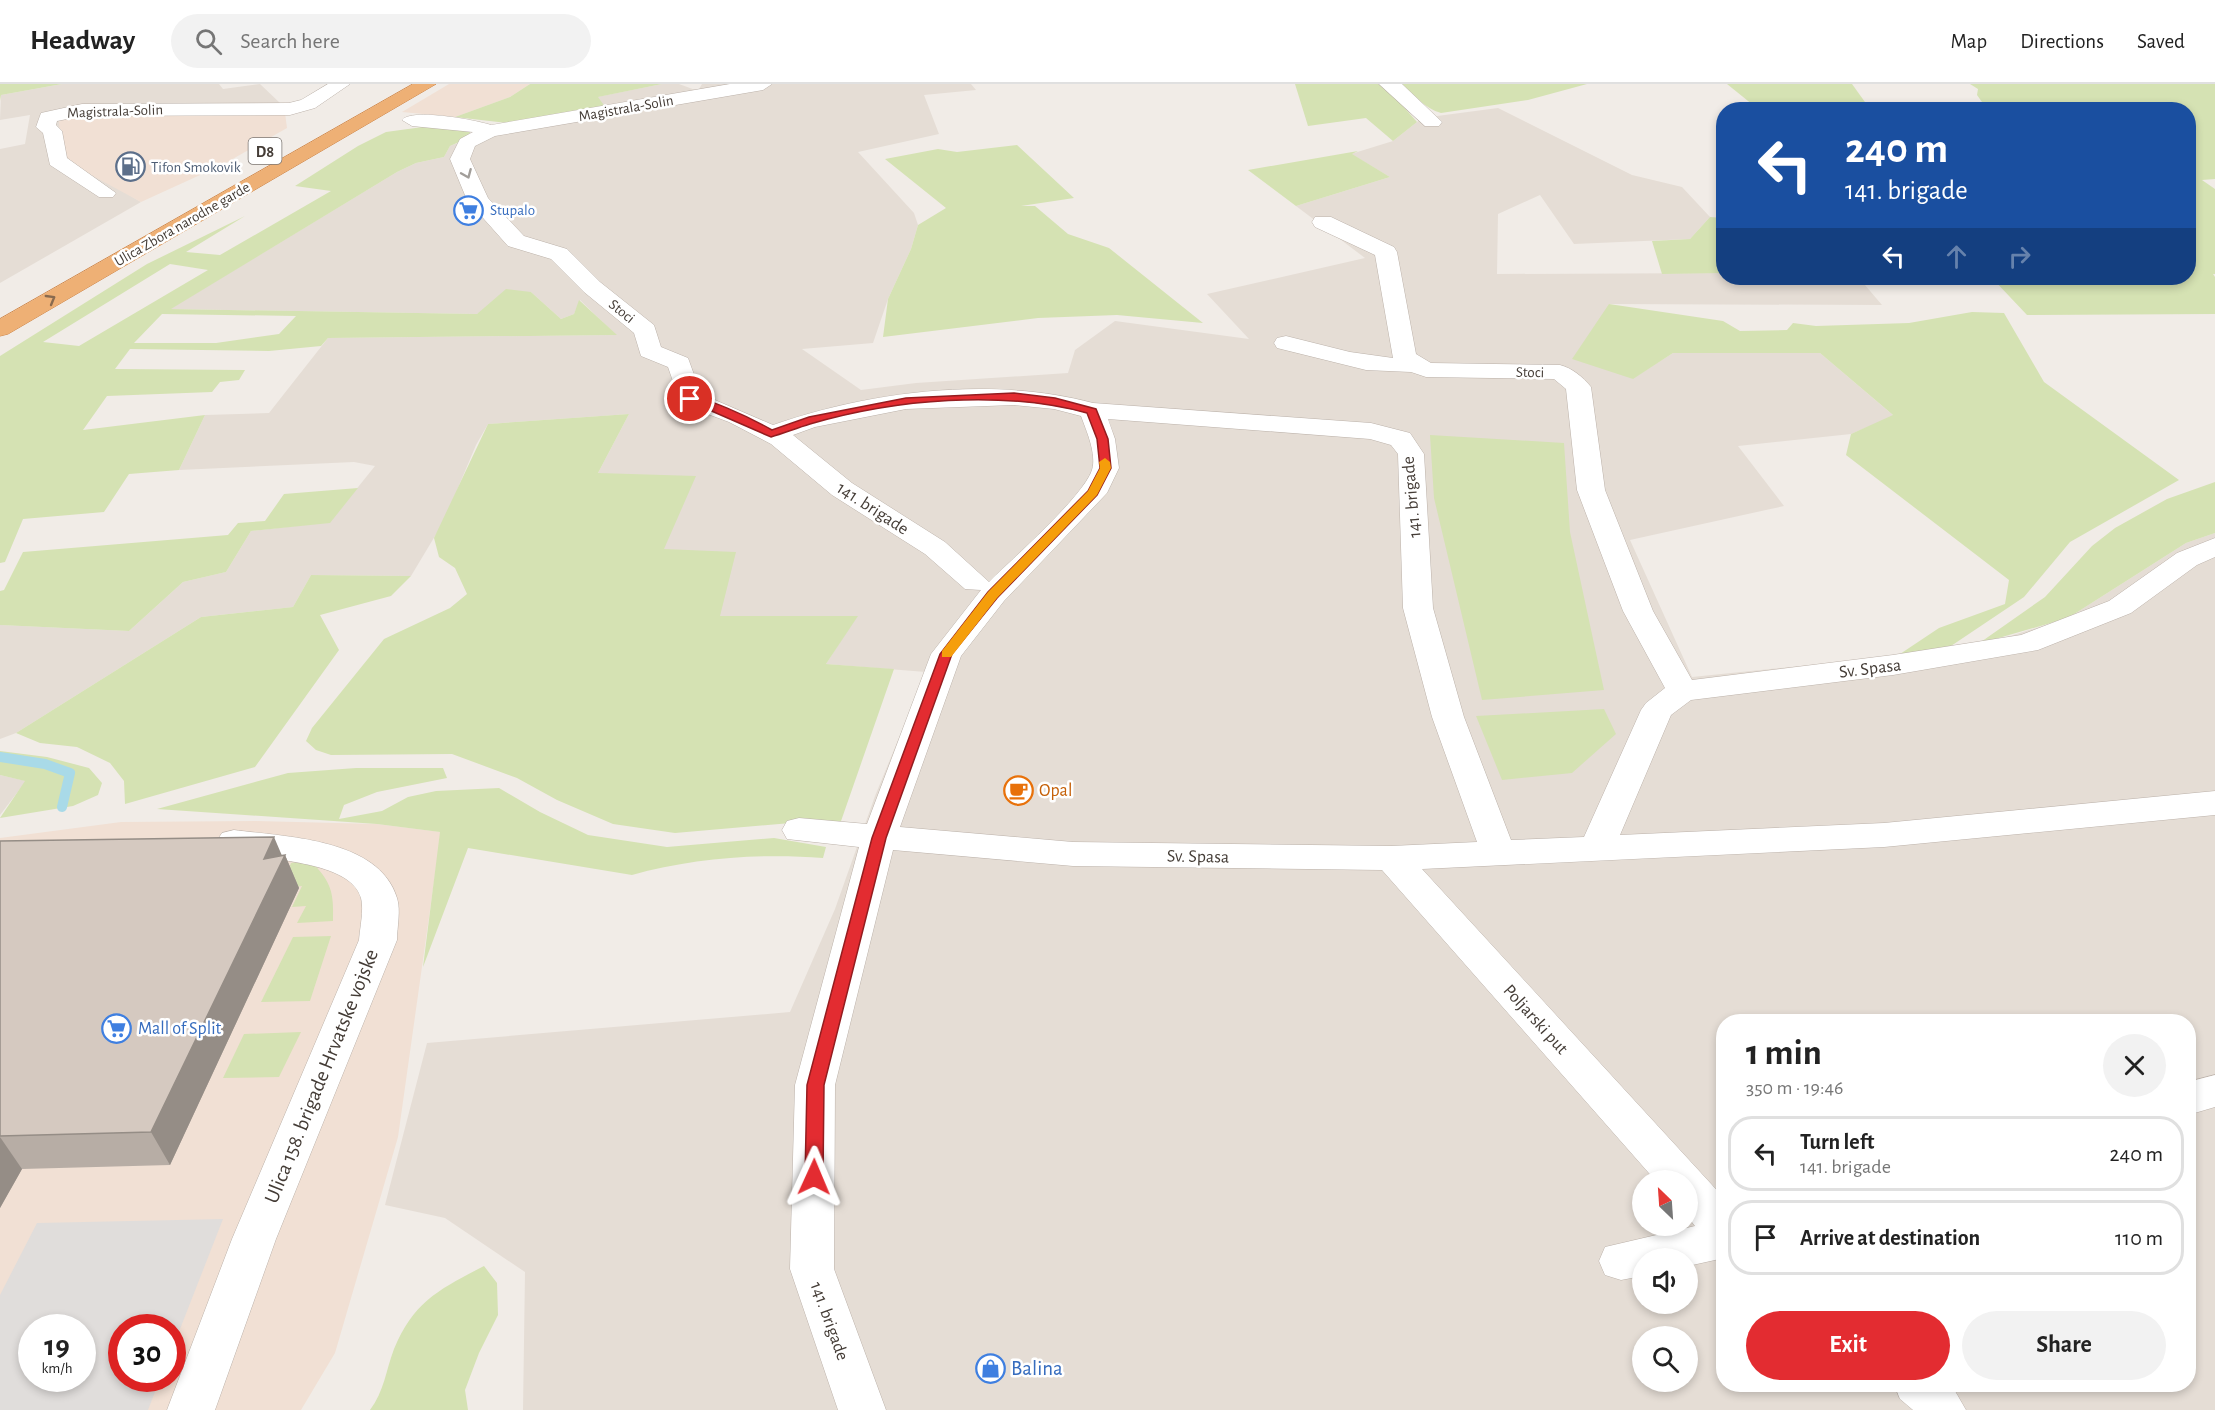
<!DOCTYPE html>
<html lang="en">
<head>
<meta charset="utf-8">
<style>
  body { margin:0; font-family:"Alegreya Sans",sans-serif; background:#f2f2f2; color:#222; height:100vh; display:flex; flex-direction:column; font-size:22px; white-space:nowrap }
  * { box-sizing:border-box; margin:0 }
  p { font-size:20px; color:#767676 }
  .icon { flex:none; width:33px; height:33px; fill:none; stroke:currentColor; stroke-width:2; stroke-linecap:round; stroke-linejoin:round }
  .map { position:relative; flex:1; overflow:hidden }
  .details { position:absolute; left:1716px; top:930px; width:480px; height:378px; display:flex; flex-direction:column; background:#fff; border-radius:24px; box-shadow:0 3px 9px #0003 }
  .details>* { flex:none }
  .banner { position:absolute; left:1716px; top:18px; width:480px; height:183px; border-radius:24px; box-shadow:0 3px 9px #0003; background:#1a4fa0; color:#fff; overflow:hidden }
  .needle { width:39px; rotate:335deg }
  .fabs { position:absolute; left:1632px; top:1086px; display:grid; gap:12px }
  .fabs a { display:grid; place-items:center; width:66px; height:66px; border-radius:50%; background:#fff; box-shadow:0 3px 9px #0003; font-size:30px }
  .speed { position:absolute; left:18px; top:1230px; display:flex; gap:12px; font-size:30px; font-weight:700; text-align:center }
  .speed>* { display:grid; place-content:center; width:78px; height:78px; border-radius:50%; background:#fff; box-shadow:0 3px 9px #0003; line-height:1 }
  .speed small { font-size:15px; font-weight:400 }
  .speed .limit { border:9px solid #d22; background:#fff; color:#111 }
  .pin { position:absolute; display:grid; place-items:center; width:51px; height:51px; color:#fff; margin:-26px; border:3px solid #fff; border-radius:50%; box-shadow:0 2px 6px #0007 }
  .me { position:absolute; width:66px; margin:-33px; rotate:1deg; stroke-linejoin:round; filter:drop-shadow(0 0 4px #0008) }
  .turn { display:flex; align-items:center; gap:21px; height:126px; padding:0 30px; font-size:27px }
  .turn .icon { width:78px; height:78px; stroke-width:2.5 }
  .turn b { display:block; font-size:42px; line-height:51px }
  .lanes { display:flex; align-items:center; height:57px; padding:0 30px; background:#0003; justify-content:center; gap:30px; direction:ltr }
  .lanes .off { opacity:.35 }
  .round { display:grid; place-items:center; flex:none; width:63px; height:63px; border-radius:32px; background:#f2f2f2 }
  .summary { display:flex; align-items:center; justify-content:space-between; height:102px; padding:0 30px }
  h1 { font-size:36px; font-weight:700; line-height:45px }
  .primary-button { display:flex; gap:12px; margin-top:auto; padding:12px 30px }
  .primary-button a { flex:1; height:69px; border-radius:36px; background:#e32c31; color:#fff; font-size:24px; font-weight:700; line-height:69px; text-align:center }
  .primary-button a+a { background:#f2f2f2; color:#222 }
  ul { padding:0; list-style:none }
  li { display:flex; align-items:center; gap:18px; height:75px; margin:0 12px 9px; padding:0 18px; border:3px solid #e0e0e0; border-radius:24px }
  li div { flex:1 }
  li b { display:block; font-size:22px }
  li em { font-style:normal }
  header { display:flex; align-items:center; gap:36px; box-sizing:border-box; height:84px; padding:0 30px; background:#fff; border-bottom:2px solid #e0e0e0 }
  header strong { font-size:28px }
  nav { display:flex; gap:33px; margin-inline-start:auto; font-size:21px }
  .search { width:420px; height:54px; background:#f2f2f2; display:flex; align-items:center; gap:15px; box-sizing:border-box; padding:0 21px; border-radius:33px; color:#767676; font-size:22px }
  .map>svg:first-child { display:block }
</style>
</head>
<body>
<header>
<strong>Headway</strong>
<div class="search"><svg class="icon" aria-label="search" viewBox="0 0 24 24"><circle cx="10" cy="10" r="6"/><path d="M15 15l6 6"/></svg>Search here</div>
<nav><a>Map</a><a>Directions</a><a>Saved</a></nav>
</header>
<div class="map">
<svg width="2215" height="1326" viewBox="0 0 2215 1326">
  <rect width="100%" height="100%" fill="#f1ece7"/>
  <!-- residential -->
  <g fill="#e5ddd5" fill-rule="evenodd">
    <path d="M62,0H219L223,5L260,0L280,19L278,29L114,102L141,118L0,199V65L25,60L30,31L0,36L1,11Z"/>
    <path d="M662,0H679L698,7L702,0H971L976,6L924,11L939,50L858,68L914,129L918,141L911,165L888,215L873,259L802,265L861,306L916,299L1068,289L1075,266L1115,237L1249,255L1207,210L1365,174L1296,122L1390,93L1351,70L1393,57L1422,34L1498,24L1632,91L1682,103L1710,133L1690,155L1574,160L1540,111L1498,130L1497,190L1723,189L1724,194H1859L1882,221L1609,220L1632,295L1673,269H1820L1894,332L1851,350L1738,362L1784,422L1630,456L1692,593L1897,572L1994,557L2068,534L2186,459L2215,449V1326H523L525,1188L445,1134L385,1121L427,959L790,928L835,825L875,712L926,588L826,580L857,532H720L598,389L629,330L488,340L476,361L444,437L411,492L311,491L293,523L201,533L16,649L0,655V541L129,547L183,498L226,488L251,447L330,438L375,382L354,378L179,386L205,331L269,329L328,254L616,251L580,216L574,230L561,235L531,208L477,230L170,225L397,88L416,79L444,73L450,62L507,39L605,24L597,13ZM1724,938H2188V1300H1724ZM1642,1096H1688V1142H1642ZM1642,1174H1688V1220H1642ZM1642,1252H1688V1298H1642Z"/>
    <path d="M0,691L26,697L0,731Z"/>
  </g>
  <!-- commercial -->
  <g fill="#f1e0d4" fill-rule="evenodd">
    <path d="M449,0H530L510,13L455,33L402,28Z"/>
    <path d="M285,29L287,44L222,81L141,118L80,85L61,70L59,37L72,30Z"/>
    <path d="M256,737L377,740L441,748L398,1053L335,1269L301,1326H0V754L121,738ZM32,1244H82V1294H32ZM122,1244H172V1294H122Z"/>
  </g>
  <!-- green -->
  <g fill="#d5e2b3" fill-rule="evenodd">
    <path d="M0,0H62L1,11L0,17Z"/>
    <path d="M530,0H662L598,13L606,24L507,39L455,33L510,13Z"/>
    <path d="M1295,0H1378L1388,5L1417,38L1393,57L1366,34L1308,42Z"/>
    <path d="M1398,0H1587L1528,16L1441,29C1425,25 1413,9 1398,0Z"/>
    <path d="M1727,0H1852L1870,25H1758Z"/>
    <path d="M1970,0H2215V95L2202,96L2215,105V190H2213L2215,193V230L2027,231L1992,194H2188V26L1987,25L1977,11L1978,5Z"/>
    <path d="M430,42L472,45L466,55L450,62L444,73L416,79L397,88L171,225L477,230L506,205L531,208L561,235L574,230L579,216L617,251L328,254L321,262L269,267L130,265L115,285L245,286L239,296L220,298L212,308L107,312L83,346L205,331L179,386L129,390L104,428L23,435L5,478L0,479V272L147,180L245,132L186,168L220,171L331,107L295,102L358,62L386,48ZM170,180L208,186L79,262L43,258ZM162,230L296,232L279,250L216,259H134Z"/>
    <path d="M1017,61L1074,114L1021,122H1035L1068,150L1109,164L1203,239L1117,231L1038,234L883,253L888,215L911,165L918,141L946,124L885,75L938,65L957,68Z"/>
    <path d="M1358,67L1352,70L1390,93L1296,122L1248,86Z"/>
    <path d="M1710,133L1723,134V189L1662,190L1652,157L1690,155Z"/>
    <path d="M1609,220L1723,237L1740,247L1787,246L1793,239L1816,242L1909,239L1972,228L2004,229L2044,298L2179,396L2070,458L2024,513L1948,564L1897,572L1939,544L2005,520L2009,496L1846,371L1851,350L1893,331L1820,269H1673L1633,295L1572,275Z"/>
    <path d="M629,330L598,389L696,392L664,465L736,468L720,532H858L826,580L894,585L840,740L814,737L675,749L613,740L557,716L517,694L452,670L331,671L316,666L306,657L312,644L384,555L450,524L467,510L455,484L439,473L434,454L488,340Z"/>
    <path d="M1430,351L1564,359L1570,448L1604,606L1482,616L1434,414Z"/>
    <path d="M2215,398V449L2186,459L2068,534L1978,560L2045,513L2092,462L2115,444L2167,415Z"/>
    <path d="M358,404L330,439L251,447L226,488L183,498L129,547L0,541V507L4,506L23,468L228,451L238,439L265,437L284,410Z"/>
    <path d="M311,491L411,492L391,512L320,531L339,566L255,683L125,720L124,697L110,679L77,663L40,659L16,649L201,533L293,523Z"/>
    <path d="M1604,625L1616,650L1572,689L1502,696L1476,632Z"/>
    <path d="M0,667L47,673L89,684L102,699L98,711L73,722L0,734L25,697L0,691Z"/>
    <path d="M356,684H443L447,694L377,708L344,721L339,735L382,727L408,713L436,707L499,704L540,728L588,751L667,763L774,754L826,763L823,774C761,769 692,774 632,791L468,764L423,883L440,748L377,740L157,725L288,689Z"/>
    <path d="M310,776C331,798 334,807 333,837L297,839L306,822L292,823L302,802L281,805L291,779Z"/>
    <path d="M331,852L310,917L261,918L293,853Z"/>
    <path d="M301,948L279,993L223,994L244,950Z"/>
    <path d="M484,1182L497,1199L498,1231L479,1269L465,1306L468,1326H370C384,1308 386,1286 394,1265C414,1217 440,1205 484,1182Z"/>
  </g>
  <!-- parking -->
  <path fill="#e0dddb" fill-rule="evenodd" d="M223,1135L173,1263L172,1244H122V1294L160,1295L148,1326H0V1211L37,1139ZM32,1244H82V1294H32Z"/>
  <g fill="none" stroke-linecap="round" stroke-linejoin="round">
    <!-- stream -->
    <path stroke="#a9dae8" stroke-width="10" d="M0,673L45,680L70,689L62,723"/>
    <defs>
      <g id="minor">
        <path d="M328,0H350L315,24L290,31L82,32L57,37L56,41L62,47L67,74L116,109L113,113H99L50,81L43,49L36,43L41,29L82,20L289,19L301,16Z"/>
        <path d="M730,0H772L763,6L495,52L475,62L470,75L488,114L524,152L567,165L600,198L654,241L661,263L688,274L701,310L773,341C871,307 992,292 1093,319L1371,339L1410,349L1424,370L1433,524L1464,633L1511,756L1584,753L1641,626L1646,619L1665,604L1623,527L1577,406L1566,305L1554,295L1426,293L1411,288L1366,286L1277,264L1274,259L1277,254L1286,252L1350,268L1393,274L1375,171L1315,143L1312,138L1315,133H1331L1394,163L1397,168L1416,270L1431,279L1560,281C1572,284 1583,293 1591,303L1605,406L1653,527L1692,596L1893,571L2021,551L2109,517L2177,469L2215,454V473L2197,481L2131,529L2038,566L1893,591L1691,616L1671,631L1620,751L1884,739L2215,707V731L1884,763L1422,785L1724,1114V1174L1688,1182V1174H1642V1192L1621,1196L1605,1191L1599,1177L1605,1163L1695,1142L1688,1133V1096H1655L1382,786L1073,782L893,766L835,1001L834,1185L886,1326H838L790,1185L795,1001L859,763L787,755L782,746L787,737L799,734L867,740L931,570L981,506L965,505L925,470L832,411L771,360L729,338L681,320L668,283L641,272L634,249L584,208L551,175L508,162L467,116L450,75L460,55L473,48L412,42L402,36C411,24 476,36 491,41ZM1014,321L1054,325L1081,332C1086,346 1097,370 1092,386C1083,413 1012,475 989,498L945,458L852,399L793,351L815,343L906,325ZM1108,335L1370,355L1391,361L1398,370L1403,524L1432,633L1477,758L1391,762L1073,758L900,743L961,572L1004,517L1107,409L1119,384L1115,355Z"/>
        <path d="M1379,0H1402L1442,38L1439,42H1425Z"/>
        <path d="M234,746C285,753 379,754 397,814C401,827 397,843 397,856L276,1155L215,1326H167L232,1155L359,856C360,843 364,827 361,814C350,774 254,776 222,767L216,758L222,749Z"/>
        <path d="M2215,991V1023L2188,1031V998Z"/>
        <path d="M1894,1300H1951L1966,1326H1913L1900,1315Z"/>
      </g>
      <path id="highway" d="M413,0H436L8,250L0,252V235Z"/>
    </defs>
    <!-- minor casing -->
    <use href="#minor" stroke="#bcb2aa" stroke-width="1"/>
    <!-- highway casing -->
    <use href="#highway" stroke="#cc8346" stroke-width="1"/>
    <!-- minor -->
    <use href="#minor" fill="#fff" fill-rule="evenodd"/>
    <!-- highway -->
    <use href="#highway" fill="#eeb075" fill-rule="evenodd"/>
  </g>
  <!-- wall -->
  <path fill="#b7ada5" d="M0,757L285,771L299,804L170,1081L22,1085L0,1124Z"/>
  <!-- shaded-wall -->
  <g fill="#958d86">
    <path d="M274,753L283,774L285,771L299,804L170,1081L151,1048L264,775Z"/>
    <path d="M0,1053L22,1085L0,1124Z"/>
  </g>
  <!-- building -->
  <path fill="#d5c9c0" stroke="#958d86" stroke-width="1.5" d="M274,753L264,775L285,771L151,1048L0,1052V757Z"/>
  <!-- one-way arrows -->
  <defs><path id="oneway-chevron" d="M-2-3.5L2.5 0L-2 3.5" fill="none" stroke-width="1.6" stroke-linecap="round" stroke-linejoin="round" transform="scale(1.5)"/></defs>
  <use stroke="#a29e9a" href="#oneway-chevron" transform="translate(467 90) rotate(67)"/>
  <use stroke="#886a4f" href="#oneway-chevron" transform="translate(51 215) rotate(-30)"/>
  <!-- route -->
  <path fill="#e32c31" stroke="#941d20" stroke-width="1.5" d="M1014,309L1055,314L1096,325L1108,355L1111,384L1097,411L997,514L952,570L886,754L824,1001L823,1093L820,1098L814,1100L808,1098L805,1093L807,1001L872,754L940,570L988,508L1088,407L1100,384L1097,355L1087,329C1002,306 895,315 810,340C797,344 784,349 771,353L684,315C696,306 758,338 772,346L809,333L906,314Z"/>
  <!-- slow -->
  <path fill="#f59e0b" d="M1105,374L1110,378L1111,384L1097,411L997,514L951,573H942V567L988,508L1088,407L1100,384L1099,378Z"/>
  <!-- icons -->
  <defs>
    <symbol id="fuel-ring" viewBox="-11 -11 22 22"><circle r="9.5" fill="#fff" stroke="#5c6f8a" stroke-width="1.5"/><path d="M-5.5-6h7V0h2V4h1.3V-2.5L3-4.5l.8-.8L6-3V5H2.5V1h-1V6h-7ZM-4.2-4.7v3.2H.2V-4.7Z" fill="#5c6f8a"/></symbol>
    <symbol id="supermarket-ring" viewBox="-11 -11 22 22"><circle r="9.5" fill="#fff" stroke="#3f7fe0" stroke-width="1.5"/><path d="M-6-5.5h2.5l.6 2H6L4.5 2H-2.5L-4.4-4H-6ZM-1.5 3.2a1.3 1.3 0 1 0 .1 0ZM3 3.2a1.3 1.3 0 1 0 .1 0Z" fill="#3f7fe0"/></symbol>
    <symbol id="cafe-ring" viewBox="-11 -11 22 22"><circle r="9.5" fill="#fff" stroke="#e8710a" stroke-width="1.5"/><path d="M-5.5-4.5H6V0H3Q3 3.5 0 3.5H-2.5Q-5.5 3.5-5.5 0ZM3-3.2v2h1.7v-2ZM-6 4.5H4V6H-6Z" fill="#e8710a"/></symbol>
    <symbol id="shop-ring" viewBox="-11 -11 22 22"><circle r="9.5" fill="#fff" stroke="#3f7fe0" stroke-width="1.5"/><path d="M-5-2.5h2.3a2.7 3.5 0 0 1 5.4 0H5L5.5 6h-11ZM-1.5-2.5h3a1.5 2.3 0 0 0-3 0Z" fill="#3f7fe0"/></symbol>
  </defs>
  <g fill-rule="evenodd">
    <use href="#fuel-ring" x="114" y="66" width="33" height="33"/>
    <use href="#supermarket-ring" x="452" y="110" width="33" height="33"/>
    <use href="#cafe-ring" x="1002" y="690" width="33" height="33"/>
    <use href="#supermarket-ring" x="100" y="928" width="33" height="33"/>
    <use href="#shop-ring" x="974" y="1268" width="33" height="33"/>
  </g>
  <g text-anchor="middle" stroke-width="5" stroke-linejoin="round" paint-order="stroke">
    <!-- far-street labels -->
    <g font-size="15" fill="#443c36" stroke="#fff">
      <text transform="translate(626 24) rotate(-10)" y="5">Magistrala-Solin</text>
      <text transform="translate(115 27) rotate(-2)" y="5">Magistrala-Solin</text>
      <text transform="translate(182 140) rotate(-30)" y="5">Ulica Zbora narodne garde</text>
      <text transform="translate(622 227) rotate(39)" y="5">Stoci</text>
      <text transform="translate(1530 288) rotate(1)" y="5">Stoci</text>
    </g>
    <!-- far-service labels -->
    <g font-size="15" fill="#4e5e75" stroke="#fff" text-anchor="start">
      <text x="151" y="88">Tifon Smokovik</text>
    </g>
    <!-- far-shop labels -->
    <g font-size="15" fill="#366cbe" stroke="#fff" text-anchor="start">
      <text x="490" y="131">Stupalo</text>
    </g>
    <!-- shield labels -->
    <rect fill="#fff" stroke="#7c7672" stroke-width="1.5" x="248.5" y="54" width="33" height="26" rx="4.5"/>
    <g font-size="16" font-weight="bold" fill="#443c36">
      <text x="265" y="73">D8</text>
    </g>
    <!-- street labels -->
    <g font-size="18" fill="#443c36" stroke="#fff">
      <text transform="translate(1411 413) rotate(-95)" y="6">141. brigade</text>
      <text transform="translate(873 424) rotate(33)" y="6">141. brigade</text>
      <text transform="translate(1870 584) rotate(-7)" y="6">Sv. Spasa</text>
      <text transform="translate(1198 772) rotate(1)" y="6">Sv. Spasa</text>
      <text transform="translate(1536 935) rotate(48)" y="6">Poljarski put</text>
      <text transform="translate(830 1237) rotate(70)" y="6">141. brigade</text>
    </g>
    <!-- food labels -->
    <g font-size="18" fill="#c56008" stroke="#fff" text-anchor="start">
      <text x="1039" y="712">Opal</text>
    </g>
    <!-- shop labels -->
    <g font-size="18" fill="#366cbe" stroke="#fff" text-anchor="start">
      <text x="138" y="950">Mall of Split</text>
    </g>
    <!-- near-street labels -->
    <g font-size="21" fill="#443c36" stroke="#fff">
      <text transform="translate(321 992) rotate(-68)" y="7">Ulica 158. brigade Hrvatske vojske</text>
    </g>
    <!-- near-shop labels -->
    <g font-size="21" fill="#366cbe" stroke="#fff" text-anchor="start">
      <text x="1011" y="1291">Balina</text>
    </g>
  </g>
</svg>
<div class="fabs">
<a><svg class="needle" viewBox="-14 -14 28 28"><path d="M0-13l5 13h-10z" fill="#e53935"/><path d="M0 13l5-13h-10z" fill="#767676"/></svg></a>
<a><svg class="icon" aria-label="sound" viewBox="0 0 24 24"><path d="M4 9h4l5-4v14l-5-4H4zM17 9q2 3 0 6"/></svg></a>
<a><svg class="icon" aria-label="search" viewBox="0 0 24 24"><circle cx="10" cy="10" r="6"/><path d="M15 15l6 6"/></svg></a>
</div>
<div class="speed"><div>19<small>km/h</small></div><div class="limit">30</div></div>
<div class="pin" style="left:690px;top:315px;background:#d93025"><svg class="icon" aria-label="arrive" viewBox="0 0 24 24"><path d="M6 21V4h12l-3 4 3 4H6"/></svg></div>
<svg class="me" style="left:814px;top:1093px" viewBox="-20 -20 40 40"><path d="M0-17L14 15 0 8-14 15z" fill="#e32c31" stroke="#fff" stroke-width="4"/></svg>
<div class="banner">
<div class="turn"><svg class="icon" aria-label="left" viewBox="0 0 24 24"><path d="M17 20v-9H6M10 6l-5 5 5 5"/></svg><div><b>240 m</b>141. brigade</div></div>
<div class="lanes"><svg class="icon" aria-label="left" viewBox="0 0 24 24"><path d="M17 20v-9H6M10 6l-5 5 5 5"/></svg><svg class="icon off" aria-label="ahead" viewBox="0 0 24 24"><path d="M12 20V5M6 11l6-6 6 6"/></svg><svg class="icon off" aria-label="right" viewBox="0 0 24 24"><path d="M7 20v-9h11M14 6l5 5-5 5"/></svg></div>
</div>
<section class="details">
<div class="summary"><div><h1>1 min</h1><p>350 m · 19:46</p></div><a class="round"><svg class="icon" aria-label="close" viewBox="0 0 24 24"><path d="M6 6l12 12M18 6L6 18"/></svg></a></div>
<ul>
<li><svg class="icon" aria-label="left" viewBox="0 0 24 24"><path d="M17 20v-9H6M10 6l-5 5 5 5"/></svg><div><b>Turn left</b><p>141. brigade</p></div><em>240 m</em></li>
<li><svg class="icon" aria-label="arrive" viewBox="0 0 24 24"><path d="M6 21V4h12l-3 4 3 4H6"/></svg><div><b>Arrive at destination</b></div><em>110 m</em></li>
</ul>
<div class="primary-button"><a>Exit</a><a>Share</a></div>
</section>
</div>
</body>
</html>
